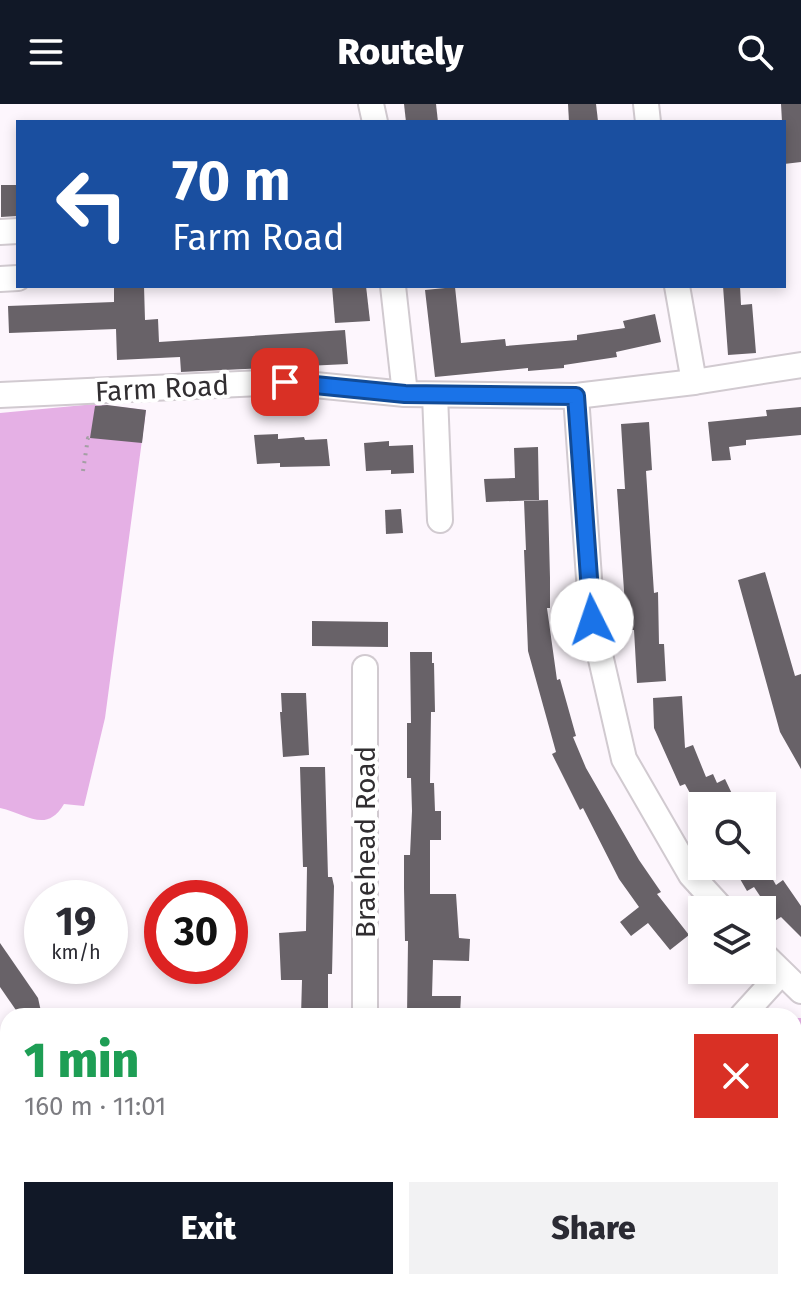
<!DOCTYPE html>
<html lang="en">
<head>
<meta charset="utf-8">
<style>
  body { margin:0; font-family:"Fira Sans",sans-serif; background:#f2f2f3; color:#2b2b33; height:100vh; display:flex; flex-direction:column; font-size:30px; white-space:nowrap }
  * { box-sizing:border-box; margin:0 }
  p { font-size:26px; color:#7c7c81 }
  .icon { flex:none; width:44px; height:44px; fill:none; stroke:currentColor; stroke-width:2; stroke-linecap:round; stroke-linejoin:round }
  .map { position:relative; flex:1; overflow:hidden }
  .panel { position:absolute; left:0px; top:904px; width:802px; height:282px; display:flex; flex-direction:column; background:#fff; border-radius:24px 24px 0 0; box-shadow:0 4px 12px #0003 }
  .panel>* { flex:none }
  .banner { position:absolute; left:16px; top:16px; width:770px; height:168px; border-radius:0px; box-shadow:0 4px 12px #0003; background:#1a4fa0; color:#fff; overflow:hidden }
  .controls { position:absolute; left:688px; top:688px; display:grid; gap:16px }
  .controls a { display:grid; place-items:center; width:88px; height:88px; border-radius:0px; background:#fff; box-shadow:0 4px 12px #0003; font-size:40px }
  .speed { position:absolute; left:24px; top:776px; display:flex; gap:16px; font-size:40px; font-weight:700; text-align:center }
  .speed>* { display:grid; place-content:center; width:104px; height:104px; border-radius:50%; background:#fff; box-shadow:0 4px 12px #0003; line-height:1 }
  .speed small { font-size:20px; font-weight:400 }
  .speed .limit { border:12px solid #d22; background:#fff; color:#111 }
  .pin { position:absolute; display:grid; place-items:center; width:68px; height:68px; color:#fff; margin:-34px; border-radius:16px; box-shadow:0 4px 12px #0006 }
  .me { position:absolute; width:88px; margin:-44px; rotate:356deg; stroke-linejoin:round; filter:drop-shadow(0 0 6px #0008) }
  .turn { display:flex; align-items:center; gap:28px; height:168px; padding:0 24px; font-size:36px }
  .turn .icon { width:104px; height:104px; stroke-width:2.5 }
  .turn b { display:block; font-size:56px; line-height:68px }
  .round { display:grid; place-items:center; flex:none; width:84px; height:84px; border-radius:0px; background:#f2f2f3 }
  .head { display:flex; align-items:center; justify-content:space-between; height:136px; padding:0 24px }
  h1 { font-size:48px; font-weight:800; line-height:60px; color:#1e9e55 }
  .primary-button { display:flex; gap:16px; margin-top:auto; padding:16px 24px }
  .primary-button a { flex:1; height:92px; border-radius:0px; background:#111827; color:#fff; font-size:32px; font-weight:800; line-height:92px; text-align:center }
  .primary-button a+a { background:#f2f2f3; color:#2b2b33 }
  header { display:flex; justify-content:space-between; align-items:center; height:104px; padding:0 24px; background:#111827; color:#fff; font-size:36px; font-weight:800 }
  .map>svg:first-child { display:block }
</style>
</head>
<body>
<header><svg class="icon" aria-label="menu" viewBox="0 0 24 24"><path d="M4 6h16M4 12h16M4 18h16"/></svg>Routely<svg class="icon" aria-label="search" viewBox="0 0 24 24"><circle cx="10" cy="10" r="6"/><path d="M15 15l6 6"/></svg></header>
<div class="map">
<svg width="801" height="1185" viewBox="0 0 801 1185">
  <rect width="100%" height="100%" fill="#fdf6fd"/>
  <!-- green -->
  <g fill="#e5b0e5">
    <path d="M95,300L146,306L105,614L84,702L64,700C46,730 28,710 0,704V309Z"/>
    <path d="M794,914H801V1018L794,1024Z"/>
  </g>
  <!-- building -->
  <g fill="#686268">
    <path d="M404,0H436L438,18H406Z"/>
    <path d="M568,0H596L598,17L569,18Z"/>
    <path d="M781,0H801V58L784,60V18H782Z"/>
    <path d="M1,81H18V112L1,113Z"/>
    <path d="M114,182H144L145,216L158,215L159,238L345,226L348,260L181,268L180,253L117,256L116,225L9,229L8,202L114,198Z"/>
    <path d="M332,182H366L370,217L335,219Z"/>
    <path d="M723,182H740L741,201L752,200L756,249L728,251Z"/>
    <path d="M455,183L461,239L505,235L506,242L577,236V231L625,224L623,217L655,210L661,238L616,248L617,253L564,261V264L528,267V264L435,273L425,186Z"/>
    <path d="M107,301L146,306L142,339L90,334L95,302Z"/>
    <path d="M801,303V331L746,336V341L729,343L731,356L712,357L708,318L767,312L766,306Z"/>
    <path d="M649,318L652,366L646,367L654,489L658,488L659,540H664L666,577L637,579L634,526H629V501H625L617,385H625L621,320Z"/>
    <path d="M278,330V335L304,333L305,336L327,335L330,362L280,363V359L257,360L254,331Z"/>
    <path d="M389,337V342L413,341L414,369L391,370V366L366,367L364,339Z"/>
    <path d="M538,343L539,396L486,398L484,375L515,374L514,344Z"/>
    <path d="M548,396L550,474V504H547L557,576L560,575L576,632L573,633L586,664L639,756L661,788L657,790L689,831L670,846L648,819L631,832L620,818L639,803L619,775L583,704L580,706L552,650L556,648L528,547L524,446H526L524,397Z"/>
    <path d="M401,405L403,429L386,430L385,406Z"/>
    <path d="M765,468L795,572L801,570V665L780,628L738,476Z"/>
    <path d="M312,517L388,518V543L312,542Z"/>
    <path d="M410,548H432V559H434L435,608H431L430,679H434L435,707H441V736H430V790H456L459,834L470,835L469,857L433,856L432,892H461L460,910L407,912L408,837H405L404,784V751H410L412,707L411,674H407V619H411Z"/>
    <path d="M281,589H306L309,651L283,653L280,608H282Z"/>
    <path d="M682,592L685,644L693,641L706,673L713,670L717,679L725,675L734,694L727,697L730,702H697L685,680L680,682L654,624L653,594Z"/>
    <path d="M300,663H325L328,773H332L334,782L332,870H328V912H301L302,876H281L279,829L306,827L307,763H303Z"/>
    <path d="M746,762H765L776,781L783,776L801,802V833L781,813L776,816L754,783L747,787L736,768Z"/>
    <path d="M0,839L38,894L42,912H20L0,883Z"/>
  </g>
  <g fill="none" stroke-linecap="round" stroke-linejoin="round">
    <defs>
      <g id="minor">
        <path d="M371,0L375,18"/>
        <path d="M646,0L648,18"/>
        <path d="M0,128L18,127"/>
        <path d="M0,175L18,174"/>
        <path d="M393,182L405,290"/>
        <path d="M677,182L694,278"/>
        <path d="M0,291L285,278L405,290L576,292L694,278L801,261"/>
        <path d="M435,291L440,416"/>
        <path d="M576,292L592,516L624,655L691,771L723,806"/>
        <path d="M365,564V912"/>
        <path d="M762,849L801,887"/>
        <path d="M742,912L781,869"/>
        <path d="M0,1165L9,1185"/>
        <path d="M740,1178L745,1185"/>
        <path d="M365,1185V1178"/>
      </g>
    </defs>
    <!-- minor casing -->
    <use href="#minor" stroke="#d1cad0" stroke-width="28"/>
    <!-- path -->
    <g stroke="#a49fa4" stroke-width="4" stroke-dasharray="2 6" stroke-linecap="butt">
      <path d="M83,367L88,334H90"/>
      <path d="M0,937L8,970"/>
      <path d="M37,1178L40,1185"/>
    </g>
    <!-- minor -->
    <use href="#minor" stroke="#fff" stroke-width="24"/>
  </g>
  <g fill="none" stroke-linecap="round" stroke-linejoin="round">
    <defs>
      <path id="route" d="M285,278L405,290L576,292L592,516"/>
    </defs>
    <!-- route casing -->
    <use href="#route" stroke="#114b97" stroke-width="20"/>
    <!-- route -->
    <use href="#route" stroke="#1a73e8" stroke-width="14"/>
  </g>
  <g text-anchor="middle" stroke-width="8" stroke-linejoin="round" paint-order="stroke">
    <!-- street labels -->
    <g font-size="28" fill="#312e31" stroke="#fff">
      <text transform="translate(162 284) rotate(-3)" y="10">Farm Road</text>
      <text transform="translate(365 738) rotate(-90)" y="10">Braehead Road</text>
    </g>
  </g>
</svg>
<div class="controls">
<a><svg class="icon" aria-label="search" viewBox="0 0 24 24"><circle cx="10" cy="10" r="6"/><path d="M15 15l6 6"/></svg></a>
<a><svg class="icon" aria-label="layers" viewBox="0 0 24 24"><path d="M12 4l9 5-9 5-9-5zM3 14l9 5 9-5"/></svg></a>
</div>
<div class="speed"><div>19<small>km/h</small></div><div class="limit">30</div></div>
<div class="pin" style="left:285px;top:278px;background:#d93025"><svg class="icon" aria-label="arrive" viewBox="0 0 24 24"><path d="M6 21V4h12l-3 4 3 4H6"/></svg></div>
<svg class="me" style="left:592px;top:516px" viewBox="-20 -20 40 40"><circle r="19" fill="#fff"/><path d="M0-13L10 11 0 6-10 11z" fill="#1a73e8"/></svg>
<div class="banner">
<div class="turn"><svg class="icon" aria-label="left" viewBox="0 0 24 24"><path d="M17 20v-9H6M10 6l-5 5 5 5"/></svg><div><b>70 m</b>Farm Road</div></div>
</div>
<section class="panel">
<div class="head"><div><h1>1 min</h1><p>160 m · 11:01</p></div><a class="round" style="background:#d93025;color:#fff"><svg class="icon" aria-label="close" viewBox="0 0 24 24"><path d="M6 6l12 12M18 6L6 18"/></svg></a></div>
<div class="primary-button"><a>Exit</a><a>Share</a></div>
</section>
</div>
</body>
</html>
